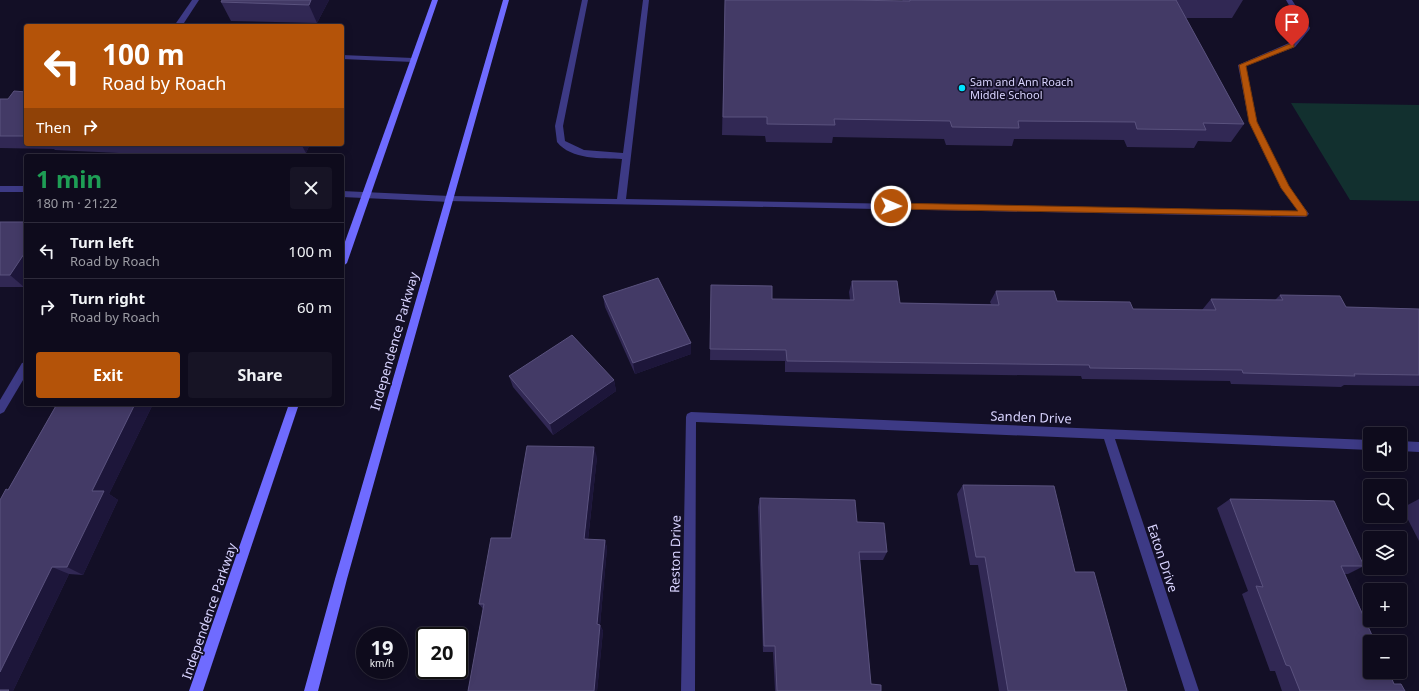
<!DOCTYPE html>
<html lang="en">
<head>
<meta charset="utf-8">
<style>
  body { margin:0; font-family:"Noto Sans",sans-serif; background:#171425; color:#f1f3f6; height:100vh; display:flex; flex-direction:column; font-size:15px; white-space:nowrap }
  * { box-sizing:border-box; margin:0 }
  p { font-size:13px; color:#9b9ba3 }
  .icon { flex:none; width:22px; height:22px; fill:none; stroke:currentColor; stroke-width:2; stroke-linecap:round; stroke-linejoin:round }
  .map { position:relative; flex:1; overflow:hidden }
  .panel { position:absolute; left:24px; top:154px; width:320px; height:252px; display:flex; flex-direction:column; background:#0e0b1c; border-radius:4px; box-shadow:0 2px 10px #0003,0 0 0 1px #2e2b3b }
  .panel>* { flex:none }
  .guide { position:absolute; left:24px; top:24px; width:320px; height:122px; border-radius:4px; box-shadow:0 2px 10px #0003,0 0 0 1px #2e2b3b; background:#b45309; color:#fff; overflow:hidden }
  .tools { position:absolute; left:1363px; top:427px; display:grid; gap:8px }
  .tools a { display:grid; place-items:center; width:44px; height:44px; border-radius:4px; background:#0e0b1c; box-shadow:0 2px 10px #0003,0 0 0 1px #2e2b3b; font-size:20px }
  .speed { position:absolute; left:356px; top:627px; display:flex; gap:8px; font-size:20px; font-weight:700; text-align:center }
  .speed>* { display:grid; place-content:center; width:52px; height:52px; border-radius:50%; background:#0e0b1c; box-shadow:0 2px 10px #0003,0 0 0 1px #2e2b3b; line-height:1 }
  .speed small { font-size:10px; font-weight:400 }
  .speed .limit { border:2px solid #111; border-radius:6px; background:#fff; color:#111 }
  .pin { position:absolute; display:grid; place-items:center; width:34px; height:34px; color:#fff; margin:-41px -17px; border-radius:50% 50% 50% 0; rotate:-45deg; box-shadow:0 0 4px #0007 }
  .pin .icon { rotate:45deg }
  .me { position:absolute; width:44px; margin:-22px; rotate:91deg; stroke-linejoin:round; filter:drop-shadow(0 0 3px #0008) }
  .turn { display:flex; align-items:center; gap:14px; height:84px; padding:0 12px; font-size:18px }
  .turn .icon { width:52px; height:52px; stroke-width:2.5 }
  .turn b { display:block; font-size:28px; line-height:34px }
  .then { display:flex; align-items:center; height:38px; padding:0 12px; background:#0003; gap:8px; font-size:15px }
  .round { display:grid; place-items:center; flex:none; width:42px; height:42px; border-radius:4px; background:#171425 }
  .head { display:flex; align-items:center; justify-content:space-between; height:68px; padding:0 12px }
  h1 { font-size:24px; font-weight:700; line-height:30px; color:#1e9e55 }
  .button { display:flex; gap:8px; margin-top:auto; padding:8px 12px }
  .button a { flex:1; height:46px; border-radius:4px; background:#b45309; color:#fff; font-size:16px; font-weight:700; line-height:46px; text-align:center }
  .button a+a { background:#171425; color:#f1f3f6 }
  ul { padding:0; list-style:none }
  li { display:flex; align-items:center; gap:12px; height:56px; padding:0 12px; border-top:1px solid #2e2b3b }
  li div { flex:1 }
  li b { display:block; font-size:15px }
  li em { font-style:normal }
  .map>svg:first-child { display:block }
</style>
</head>
<body>
<div class="map">
<svg width="1419" height="691" viewBox="0 0 1419 691">
  <rect width="100%" height="100%" fill="#130f26"/>
  <!-- green -->
  <path fill="#12302f" d="M1291,103L1419,105V201L1350,200Z"/>
  <g fill="none" stroke-linecap="round" stroke-linejoin="round">
    <!-- service -->
    <g fill="#3d3a85" fill-rule="evenodd">
      <path d="M192,0H199L182,26H174Z"/>
      <path d="M582,0H588L563,126L565,141L584,150L623,153L643,0H649L626,199L1298,211L1281,188L1249,122L1238,65L1289,43L1302,28L1286,0H1292L1310,28L1309,30L1295,47L1246,66L1257,122L1289,187L1309,214L1305,217L447,201L446,199L450,196L617,199L622,159C602,158 571,160 557,142L555,126Z"/>
      <path d="M342,55L413,58L417,60L413,62L342,59Z"/>
    </g>
    <!-- minor -->
    <g fill="#3d3a85" fill-rule="evenodd">
      <rect x="0" y="186" width="26" height="6"/>
      <path d="M342,191L450,196L454,199L450,202L342,197Z"/>
      <path d="M26,362V375L4,412L0,414V400L22,363Z"/>
      <path d="M691,412L1370,440V450L1115,439L1199,691H1185L1104,439L696,422L695,691H681L686,417L687,414Z"/>
      <path d="M1400,441L1419,442V452L1400,451Z"/>
    </g>
    <!-- secondary -->
    <g fill="#6f6bff" fill-rule="evenodd">
      <path d="M432,0H438L347,263L342,267V250Z"/>
      <path d="M503,0H509L347,579L318,691H304L335,579Z"/>
      <path d="M289,404H299L203,691H189Z"/>
    </g>
  </g>
  <!-- wall -->
  <g fill="#312854">
    <path d="M222,0H329L317,23L231,21L221,2Z"/>
    <path d="M725,0L903,1L902,0H1243L1232,18H1186L1244,124L1231,142L1198,141L1194,148L1127,147L1124,140L1014,139L1012,146L946,145L944,139L833,137L832,143L766,142L765,136L722,135Z"/>
    <path d="M26,92V144H310L306,153H119L55,150L54,149L0,148V99H8Z"/>
    <path d="M0,222H26V284L24,287H0Z"/>
    <path d="M852,281L900,303L991,304L990,302L996,291L1057,301L1133,309L1202,310L1211,299L1275,300L1280,295L1346,307L1419,309V386L1344,385L1341,387L1231,384L1230,381L1082,379L1081,376L785,372V361L710,360L711,285L772,299L850,300L849,292Z"/>
    <path d="M603,296L691,343V354L635,374L605,307Z"/>
    <path d="M509,376L614,380L616,391L553,435L513,387Z"/>
    <path d="M57,404H153L109,494L118,500L83,575L69,574L13,691L8,490Z"/>
    <path d="M597,457L588,540H605L607,548L600,625L603,631L597,691H468L483,609L479,604L511,538Z"/>
    <path d="M963,485L1075,572L1127,691H999L978,565H970L957,494Z"/>
    <path d="M760,498L857,522L887,552L883,560H860L871,684L881,691H775L773,652H763L758,507Z"/>
    <path d="M1230,499L1364,566L1348,574H1345L1394,684L1405,691H1282L1275,671H1270L1242,594L1248,591L1217,508Z"/>
    <path d="M1419,499V541L1402,508Z"/>
  </g>
  <!-- shaded-wall -->
  <g fill="#1d163a">
    <path d="M311,0H329L317,23L309,5Z"/>
    <path d="M301,144H310L306,153Z"/>
    <path d="M26,251V284L24,287L10,275Z"/>
    <path d="M691,343V354L635,374L633,363Z"/>
    <path d="M614,380L616,391L553,435L550,424Z"/>
    <path d="M135,404H153L109,494L118,500L83,575L67,567L92,491Z"/>
    <path d="M594,447L597,457L587,548L584,539Z"/>
    <path d="M605,540L607,548L600,625L603,631L597,691H594L597,624Z"/>
    <path d="M52,567L69,574L13,691H0V672Z"/>
  </g>
  <!-- building -->
  <g fill="#433a66" stroke="#5a527e">
    <path d="M222,0H311L309,5L221,2Z"/>
    <path d="M725,0H844L910,1V0H1176L1244,124L1203,123L1206,130L1137,129L1135,122L1018,121L1019,128L952,127L950,121L834,119L835,125L767,124V117H723Z"/>
    <path d="M14,91L26,92V136H0V99H8Z"/>
    <path d="M0,222H26V251L10,275H0Z"/>
    <path d="M658,278L691,343L633,363L603,296Z"/>
    <path d="M852,281H897L900,303L999,305L996,291H1054L1057,301L1130,302L1133,309L1216,310L1211,299L1283,300L1280,295L1340,296L1346,307L1419,309V375L1354,374L1355,376L1243,373L1242,370L1090,368L1089,365L787,361L786,350L710,349L711,285L772,286V299L854,300Z"/>
    <path d="M572,335L614,380L550,424L509,376Z"/>
    <path d="M57,404H135L92,491H104L67,567H52L0,672V500L6,489L8,490Z"/>
    <path d="M527,446L594,447L584,539L605,540L597,624L600,625L594,691H468L484,604H479L491,538H511Z"/>
    <path d="M963,485L1054,486L1075,572H1094L1127,691H1008L985,557H976Z"/>
    <path d="M760,498L855,500L857,522L884,523L887,552H859L871,684L881,685V691H777L775,646H764Z"/>
    <path d="M1230,499L1334,501L1364,566H1341L1375,642H1370V672H1389L1394,684H1401L1405,691H1300L1290,666L1286,665L1256,586L1263,587Z"/>
    <path d="M0,690H9L8,691H0Z"/>
  </g>
  <!-- route -->
  <path fill="#b45309" stroke="#753606" d="M1292,43L1294,44V47L1246,66L1257,122L1289,186L1307,212V216L891,209L887,206L891,203L1298,211L1281,188L1249,122L1239,65Z"/>
  <!-- markers -->
  <circle fill="#00e5ff" stroke="#130f26" stroke-width="1.5" cx="962" cy="88" r="4"/>
  <g text-anchor="middle" stroke-width="3.5" stroke-linejoin="round" paint-order="stroke">
    <!-- far-poi labels -->
    <g font-size="11" fill="#d9d4ff" stroke="#130f26" text-anchor="start">
      <text x="970" y="86">Sam and Ann Roach<tspan x="970" dy="13">Middle School</tspan></text>
    </g>
    <!-- street labels -->
    <g font-size="13" fill="#d9d4ff" stroke="#130f26">
      <text transform="translate(394 341) rotate(-74)" y="5">Independence Parkway</text>
      <text transform="translate(1031 417) rotate(2)" y="5">Sanden Drive</text>
      <text transform="translate(675 554) rotate(-89)" y="5">Reston Drive</text>
      <text transform="translate(1163 558) rotate(72)" y="5">Eaton Drive</text>
      <text transform="translate(209 611) rotate(-71)" y="5">Independence Parkway</text>
    </g>
  </g>
</svg>
<div class="tools">
<a><svg class="icon" aria-label="sound" viewBox="0 0 24 24"><path d="M4 9h4l5-4v14l-5-4H4zM17 9q2 3 0 6"/></svg></a>
<a><svg class="icon" aria-label="search" viewBox="0 0 24 24"><circle cx="10" cy="10" r="6"/><path d="M15 15l6 6"/></svg></a>
<a><svg class="icon" aria-label="layers" viewBox="0 0 24 24"><path d="M12 4l9 5-9 5-9-5zM3 14l9 5 9-5"/></svg></a>
<a>+</a>
<a>−</a>
</div>
<div class="speed"><div>19<small>km/h</small></div><div class="limit">20</div></div>
<div class="pin" style="left:1292px;top:46px;background:#d93025"><svg class="icon" aria-label="arrive" viewBox="0 0 24 24"><path d="M6 21V4h12l-3 4 3 4H6"/></svg></div>
<svg class="me" style="left:891px;top:206px" viewBox="-20 -20 40 40"><circle r="17" fill="#b45309" stroke="#fff" stroke-width="3"/><path d="M0-11L8 9 0 5-8 9z" fill="#fff"/></svg>
<div class="guide">
<div class="turn"><svg class="icon" aria-label="left" viewBox="0 0 24 24"><path d="M17 20v-9H6M10 6l-5 5 5 5"/></svg><div><b>100 m</b>Road by Roach</div></div>
<div class="then">Then<svg class="icon" aria-label="right" viewBox="0 0 24 24"><path d="M7 20v-9h11M14 6l5 5-5 5"/></svg></div>
</div>
<section class="panel">
<div class="head"><div><h1>1 min</h1><p>180 m · 21:22</p></div><a class="round"><svg class="icon" aria-label="close" viewBox="0 0 24 24"><path d="M6 6l12 12M18 6L6 18"/></svg></a></div>
<ul>
<li><svg class="icon" aria-label="left" viewBox="0 0 24 24"><path d="M17 20v-9H6M10 6l-5 5 5 5"/></svg><div><b>Turn left</b><p>Road by Roach</p></div><em>100 m</em></li>
<li><svg class="icon" aria-label="right" viewBox="0 0 24 24"><path d="M7 20v-9h11M14 6l5 5-5 5"/></svg><div><b>Turn right</b><p>Road by Roach</p></div><em>60 m</em></li>
</ul>
<div class="button"><a>Exit</a><a>Share</a></div>
</section>
</div>
</body>
</html>
